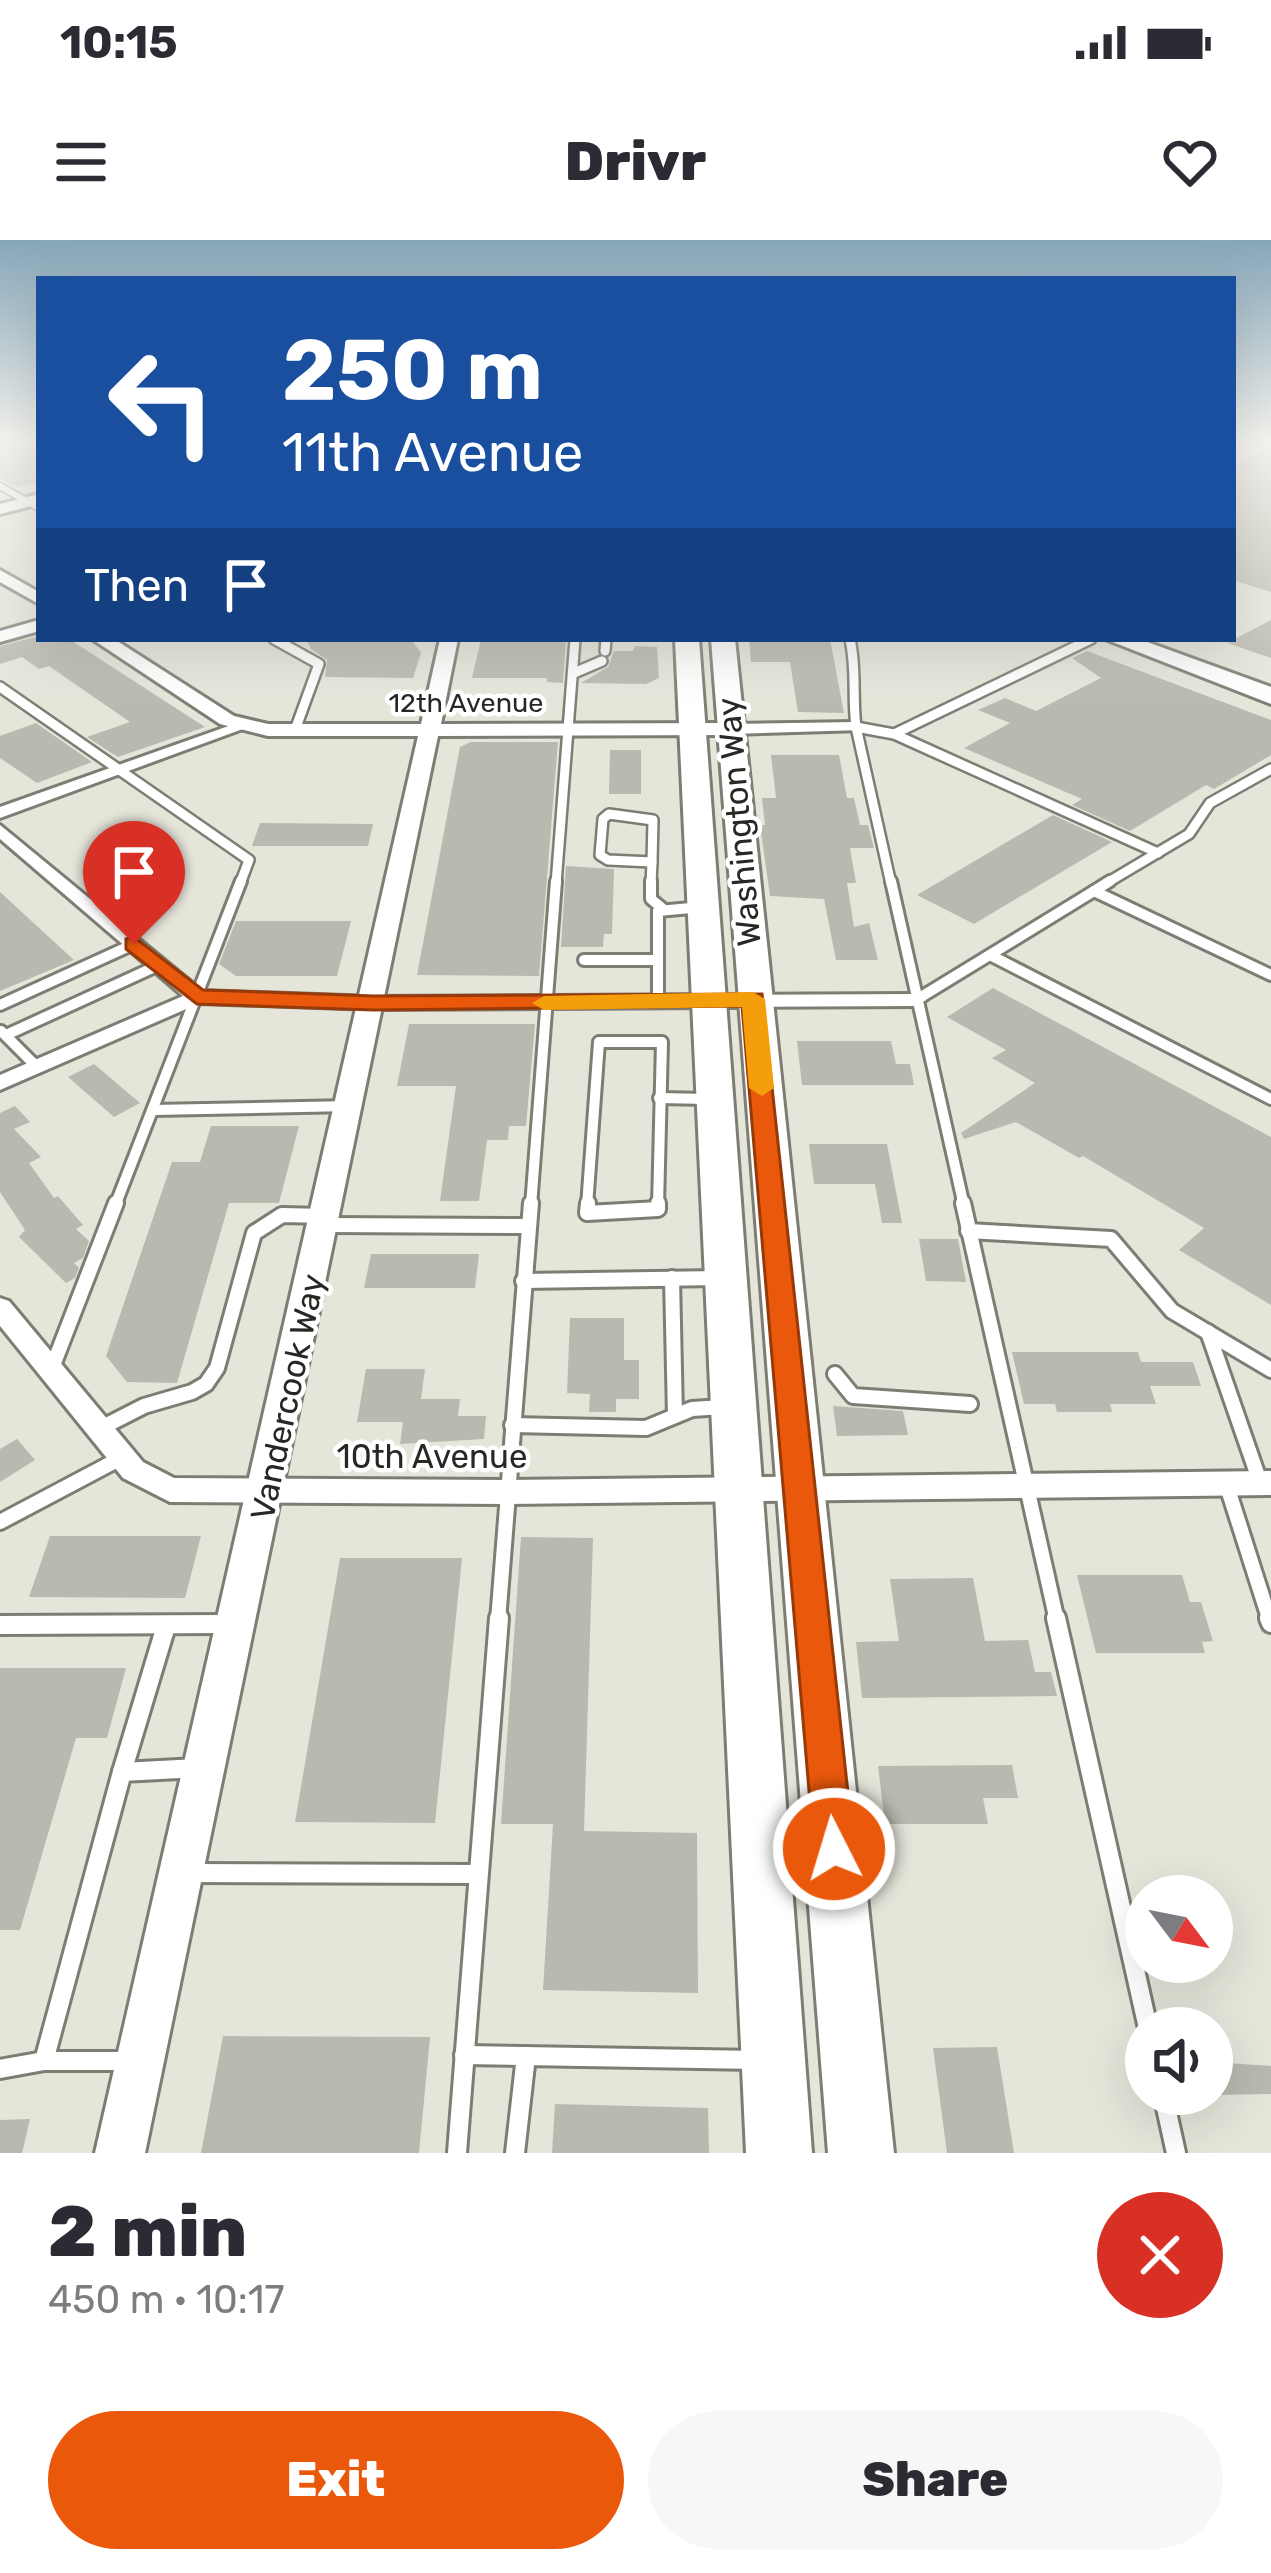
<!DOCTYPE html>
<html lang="en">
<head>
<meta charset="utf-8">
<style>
  body { margin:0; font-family:Rubik,sans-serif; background:#f7f7f7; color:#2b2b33; height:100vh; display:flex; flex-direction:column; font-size:45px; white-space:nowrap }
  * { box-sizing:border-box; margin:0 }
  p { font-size:39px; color:#7c7c81 }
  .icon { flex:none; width:66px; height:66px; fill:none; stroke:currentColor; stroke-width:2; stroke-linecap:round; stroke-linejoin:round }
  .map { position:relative; height:1913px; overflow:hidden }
  .details { display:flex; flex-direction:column; background:#fff; flex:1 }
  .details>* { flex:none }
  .top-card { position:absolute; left:36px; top:36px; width:1200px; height:366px; border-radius:0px; box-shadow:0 12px 48px #0002; background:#1a4fa0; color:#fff; overflow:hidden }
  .needle { width:78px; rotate:122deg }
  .tools { position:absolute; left:1125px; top:1635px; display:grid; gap:24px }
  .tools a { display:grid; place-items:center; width:108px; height:108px; border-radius:50%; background:#fff; box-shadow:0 12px 48px #0002; font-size:60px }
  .pin { position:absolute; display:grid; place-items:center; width:102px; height:102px; color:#fff; margin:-123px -51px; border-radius:50% 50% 50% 0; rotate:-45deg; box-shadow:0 0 12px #0007 }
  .pin .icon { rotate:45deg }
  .me { position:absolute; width:132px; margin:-66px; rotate:355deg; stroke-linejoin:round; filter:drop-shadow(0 0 9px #0008) }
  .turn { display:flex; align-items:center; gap:42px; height:252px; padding:0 48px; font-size:54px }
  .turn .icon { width:156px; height:156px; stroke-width:2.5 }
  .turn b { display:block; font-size:84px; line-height:102px }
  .then { display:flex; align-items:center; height:114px; padding:0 48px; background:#0003; gap:24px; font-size:45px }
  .round { display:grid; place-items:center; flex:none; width:126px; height:126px; border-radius:63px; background:#f7f7f7 }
  .headline { display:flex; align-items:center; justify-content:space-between; height:204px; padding:0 48px }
  h1 { font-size:72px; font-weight:800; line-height:90px }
  .action { display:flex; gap:24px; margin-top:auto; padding:24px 48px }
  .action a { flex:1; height:138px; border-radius:72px; background:#ea580c; color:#fff; font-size:48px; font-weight:800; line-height:138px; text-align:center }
  .action a+a { background:#f7f7f7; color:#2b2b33 }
  .status { display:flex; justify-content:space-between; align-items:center; height:84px; padding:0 60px; background:#fff; direction:ltr }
  .status svg { height:33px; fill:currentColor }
  header { display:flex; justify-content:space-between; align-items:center; height:156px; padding:0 48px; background:#fff; font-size:54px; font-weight:800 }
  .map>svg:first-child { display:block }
</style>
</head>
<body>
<div class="status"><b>10:15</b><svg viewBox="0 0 49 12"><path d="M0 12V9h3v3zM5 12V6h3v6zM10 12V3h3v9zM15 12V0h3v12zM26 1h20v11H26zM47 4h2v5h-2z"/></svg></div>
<header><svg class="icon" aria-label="menu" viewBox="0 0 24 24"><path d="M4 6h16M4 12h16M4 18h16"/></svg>Drivr<svg class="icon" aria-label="heart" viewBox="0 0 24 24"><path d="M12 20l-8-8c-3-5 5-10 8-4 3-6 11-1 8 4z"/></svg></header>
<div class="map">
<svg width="1271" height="1913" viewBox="0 0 1271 1913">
  <rect width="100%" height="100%" fill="#e6e5da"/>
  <!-- building -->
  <g fill="#bab9af">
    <path d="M0,199H18L39,210V242L17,247L0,239Z"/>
    <path d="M1271,208V352L1233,340V224Z"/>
    <path d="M1271,380V418L1227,403Z"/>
    <path d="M39,396L69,399L205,487L118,517L113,514L87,497L130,482L49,426L39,429L22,417L0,424V406Z"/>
    <path d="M306,399H411L421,413L413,438L325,437L327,420L311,409Z"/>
    <path d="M481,399H566L563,443L547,442V438H472Z"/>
    <path d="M749,399H830L844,473L798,472L790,422H751Z"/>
    <path d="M635,406L657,407L659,438L646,444L581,443L608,427L614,411H633Z"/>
    <path d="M1087,411L1271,480V515L1214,549L1206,545L1130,591L1072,565L1082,559L964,508L1010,483L978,470L1005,458L1036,471L1101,438L1072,418Z"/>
    <path d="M36,483L92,522L37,543L0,518V496Z"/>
    <path d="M471,502H558L539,736L417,735L460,507Z"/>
    <path d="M610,510H641V554H609Z"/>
    <path d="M771,515H839L847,558H854L860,585H868L874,608H850L856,643H847L854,687L869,683L878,720H836L824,659L770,656L760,585H765L762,558H776Z"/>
    <path d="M1053,575L1112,602L974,684L917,655Z"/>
    <path d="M260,583L373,584L368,606H252Z"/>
    <path d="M566,626L614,629L612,694H604L603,707H561Z"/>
    <path d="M0,652L50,698L74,720L0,751Z"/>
    <path d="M236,681H351L337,736H236L219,724Z"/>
    <path d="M993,748L1271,897V1065L1179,1010L1204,988L1083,916L1079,918L1016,882L964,899L961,893L1035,843L992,818L1006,810L947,777Z"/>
    <path d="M409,784H535L526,886H509L508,900H487L479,961H440L456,846H397Z"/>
    <path d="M797,801H891L896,824H910L914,845H802Z"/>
    <path d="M94,824L140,863L114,877L68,837Z"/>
    <path d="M15,866L30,882L14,889L41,917L29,923L54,958L58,956L83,985L76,989L89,1001L83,1018L74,1023L79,1028L75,1038L66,1043L19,997L25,990L0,952V873Z"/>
    <path d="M211,886H299L279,963H229L177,1143L127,1142L106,1116L172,922H200Z"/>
    <path d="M809,904H887L902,983H882L875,944H814Z"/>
    <path d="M919,999H958L966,1042L926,1041Z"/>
    <path d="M371,1014H479L475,1048H364Z"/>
    <path d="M570,1078H624V1120H639V1159H616V1172H589L590,1154L567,1153Z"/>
    <path d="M1012,1112H1138L1141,1122H1193L1201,1146H1150L1156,1164H1110L1112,1172H1057L1055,1164H1024Z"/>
    <path d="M366,1129H425L421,1159H460L458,1176H486L484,1199L400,1204L403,1182H357Z"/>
    <path d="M833,1166L903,1171L908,1195L837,1196Z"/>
    <path d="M17,1199L35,1220L0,1242V1209Z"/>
    <path d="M50,1296H201L185,1358L29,1357Z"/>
    <path d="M521,1297L593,1298L584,1591L697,1593L698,1753L543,1750L553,1584H501Z"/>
    <path d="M340,1318H462L435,1583L295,1582Z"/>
    <path d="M1077,1335H1182L1190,1362H1201L1213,1401L1202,1402L1205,1413H1096Z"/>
    <path d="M973,1338L985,1401L1028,1400L1035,1432H1051L1057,1456L862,1458L856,1402L899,1401L890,1339Z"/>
    <path d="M0,1428H126L107,1498H76L20,1690H0Z"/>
    <path d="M1012,1525L1018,1558H983L988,1584H885L878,1526Z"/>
    <path d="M223,1796L430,1797L419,1913H201Z"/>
    <path d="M997,1807L1014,1913H947L933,1808Z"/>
    <path d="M1212,1822L1271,1826V1854L1212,1855Z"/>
    <path d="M555,1864L708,1868L709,1913H552Z"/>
    <path d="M30,1879L22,1913H0V1880Z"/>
  </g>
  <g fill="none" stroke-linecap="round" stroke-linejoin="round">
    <defs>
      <path id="service-far4" d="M0,246L39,268"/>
      <g id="service-far3">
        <path d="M274,399L319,424L295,490"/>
        <path d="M850,399C857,431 852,456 856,487L891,644"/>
        <path d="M605,411L606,399"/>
        <path d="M574,433L602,421"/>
        <path d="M0,447L249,620L240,644"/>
        <path d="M856,487L894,494L1091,399"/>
        <path d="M894,494L1158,613"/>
        <path d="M609,574L653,580L652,622L608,620L600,615L603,579Z"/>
        <path d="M556,644L575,399"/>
        <path d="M651,644L652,622"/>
        <path d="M1105,644L1189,594L1210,563L1271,529"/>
      </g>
      <g id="service-far2">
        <path d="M651,641V659L662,668"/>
        <path d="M891,641L964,966"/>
        <path d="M1094,651L1110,641"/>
        <path d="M990,715L1271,859"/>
        <path d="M584,720H657"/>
        <path d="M916,760L1094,651L1271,735"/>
        <path d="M658,761V671L702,667"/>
        <path d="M0,765L134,704"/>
        <path d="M1,791L37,827"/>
        <path d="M6,795L159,725"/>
        <path d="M659,858L708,859"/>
        <path d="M153,870L350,866"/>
        <path d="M115,966L241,641"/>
        <path d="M531,966L556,641"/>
        <path d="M587,966L599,802H662L658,966"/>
      </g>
      <g id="service-far1">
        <path d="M588,963L587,973L658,969V963"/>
        <path d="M963,963L1057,1381"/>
        <path d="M325,985L527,986"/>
        <path d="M968,991L1111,999L1172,1071L1271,1130"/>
        <path d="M672,1038L675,1176"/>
        <path d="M523,1041L719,1038"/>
        <path d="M1208,1092L1260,1242"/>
        <path d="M52,1128L116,963"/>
        <path d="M835,1134L853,1156L970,1164"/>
        <path d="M512,1185L646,1188L692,1169L723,1167"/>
        <path d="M101,1188L144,1166L192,1152L206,1144L217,1128L254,993L282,975L325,976"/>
        <path d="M1226,1243L1270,1381"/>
        <path d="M0,1282L121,1218"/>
        <path d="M498,1381L531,963"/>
      </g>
      <g id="service">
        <path d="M1056,1378L1148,1788"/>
        <path d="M1269,1378L1271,1383"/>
        <path d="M0,1385L227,1384"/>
        <path d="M122,1532L166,1386"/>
        <path d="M191,1633L478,1634"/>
        <path d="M464,1815L757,1820"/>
        <path d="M44,1821L122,1532L198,1528"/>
        <path d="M0,1829L44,1821H127"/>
        <path d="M1163,1854L1176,1913"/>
        <path d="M457,1913L499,1378"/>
        <path d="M515,1913L526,1816"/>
      </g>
      <g id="minor">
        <path d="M856,482L864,487L862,490L731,494L723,489L731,484Z"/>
        <path d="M237,483L251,486L0,578V567Z"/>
        <path d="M0,585L202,751L374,757L916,754L926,760L916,766L374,769L200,763L0,850V835L183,756L0,599Z"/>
        <path d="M0,1058L9,1061L143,1222L174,1238L506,1240L1271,1231V1255L506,1264L170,1262L123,1238L0,1086Z"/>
      </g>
      <g id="tertiary">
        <path d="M39,254V264L0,274V264Z"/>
        <path d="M0,330L39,352V364L0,342Z"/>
        <path d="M39,380V391L0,402V391Z"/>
        <path d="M92,399H114L234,476L268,484H421L440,399H458L441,484L731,483L741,489L731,495L438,496L145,1913H95L418,496H268L220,484Z"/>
      </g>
      <g id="primary">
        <path d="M675,399H699L812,1913H746Z"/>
        <path d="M711,399H735L894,1913H828Z"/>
        <path d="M1105,399H1139L1271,447V464Z"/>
      </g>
    </defs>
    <!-- service-far4 casing -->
    <use href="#service-far4" stroke="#7e7d74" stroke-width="9"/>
    <!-- service-far3 casing -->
    <use href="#service-far3" stroke="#7e7d74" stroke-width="14"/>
    <!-- service-far2 casing -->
    <use href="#service-far2" stroke="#7e7d74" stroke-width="16"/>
    <!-- service-far1 casing -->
    <use href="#service-far1" stroke="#7e7d74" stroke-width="20"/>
    <!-- service casing -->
    <use href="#service" stroke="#7e7d74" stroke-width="24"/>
    <!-- minor casing -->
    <use href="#minor" stroke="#7e7d74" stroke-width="6"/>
    <!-- tertiary casing -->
    <use href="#tertiary" stroke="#7e7d74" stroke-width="6"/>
    <!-- primary casing -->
    <use href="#primary" stroke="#7e7d74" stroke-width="6"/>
    <!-- service-far4 -->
    <use href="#service-far4" stroke="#fff" stroke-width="6"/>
    <!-- service-far3 -->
    <use href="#service-far3" stroke="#fff" stroke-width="9"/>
    <!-- service-far2 -->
    <use href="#service-far2" stroke="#fff" stroke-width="10"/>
    <!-- service-far1 -->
    <use href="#service-far1" stroke="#fff" stroke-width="14"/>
    <!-- service -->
    <use href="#service" stroke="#fff" stroke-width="18"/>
    <!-- minor -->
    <use href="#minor" fill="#fff" fill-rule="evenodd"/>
    <!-- tertiary -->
    <use href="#tertiary" fill="#fff" fill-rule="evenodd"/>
    <!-- primary -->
    <use href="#primary" fill="#fff" fill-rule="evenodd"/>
  </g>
  <!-- sky -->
  <linearGradient id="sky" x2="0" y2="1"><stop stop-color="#86a6b9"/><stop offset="0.43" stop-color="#f4f3ee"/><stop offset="1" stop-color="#f4f3ee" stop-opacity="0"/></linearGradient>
  <rect width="1271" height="467" fill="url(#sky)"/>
  <!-- route -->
  <path fill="#ea580c" stroke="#983908" stroke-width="3" d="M134,697L203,750L374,756L762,754L854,1609L848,1623L834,1629L820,1623L814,1609L742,766L374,770L197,764L126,709V699Z"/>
  <!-- slow -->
  <path fill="#f59e0b" d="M753,752L765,759L774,848L762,856L749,848L742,767L544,770L532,763L544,756Z"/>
  <g text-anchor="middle" stroke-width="9" stroke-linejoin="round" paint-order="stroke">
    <!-- far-street labels -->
    <g font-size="27" fill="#272723" stroke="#fff">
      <text x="466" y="472">12th Avenue</text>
    </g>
    <!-- street labels -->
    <g font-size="33" fill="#272723" stroke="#fff">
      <text transform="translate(738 582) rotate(-95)" y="12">Washington Way</text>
      <text transform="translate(287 1157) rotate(-78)" y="12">Vandercook Way</text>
      <text x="432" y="1228">10th Avenue</text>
    </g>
  </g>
</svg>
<div class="tools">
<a><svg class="needle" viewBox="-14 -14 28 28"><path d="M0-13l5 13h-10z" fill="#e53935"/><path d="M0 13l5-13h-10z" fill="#7c7c81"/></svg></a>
<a><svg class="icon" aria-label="sound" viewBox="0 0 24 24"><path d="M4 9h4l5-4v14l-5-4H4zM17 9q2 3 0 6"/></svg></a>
</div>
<div class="pin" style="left:134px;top:704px;background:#d93025"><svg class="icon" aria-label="arrive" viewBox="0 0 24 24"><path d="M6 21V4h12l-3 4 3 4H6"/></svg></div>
<svg class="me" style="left:834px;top:1609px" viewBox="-20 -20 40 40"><circle r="17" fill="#ea580c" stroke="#fff" stroke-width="3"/><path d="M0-11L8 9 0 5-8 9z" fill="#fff"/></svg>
<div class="top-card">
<div class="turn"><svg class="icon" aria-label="left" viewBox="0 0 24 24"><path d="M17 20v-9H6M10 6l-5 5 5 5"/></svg><div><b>250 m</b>11th Avenue</div></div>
<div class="then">Then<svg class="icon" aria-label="arrive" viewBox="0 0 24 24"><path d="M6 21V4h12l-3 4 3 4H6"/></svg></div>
</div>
</div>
<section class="details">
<div class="headline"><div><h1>2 min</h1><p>450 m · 10:17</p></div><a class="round" style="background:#d93025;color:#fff"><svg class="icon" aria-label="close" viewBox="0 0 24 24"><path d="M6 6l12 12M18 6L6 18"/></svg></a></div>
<div class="action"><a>Exit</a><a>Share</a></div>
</section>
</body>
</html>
